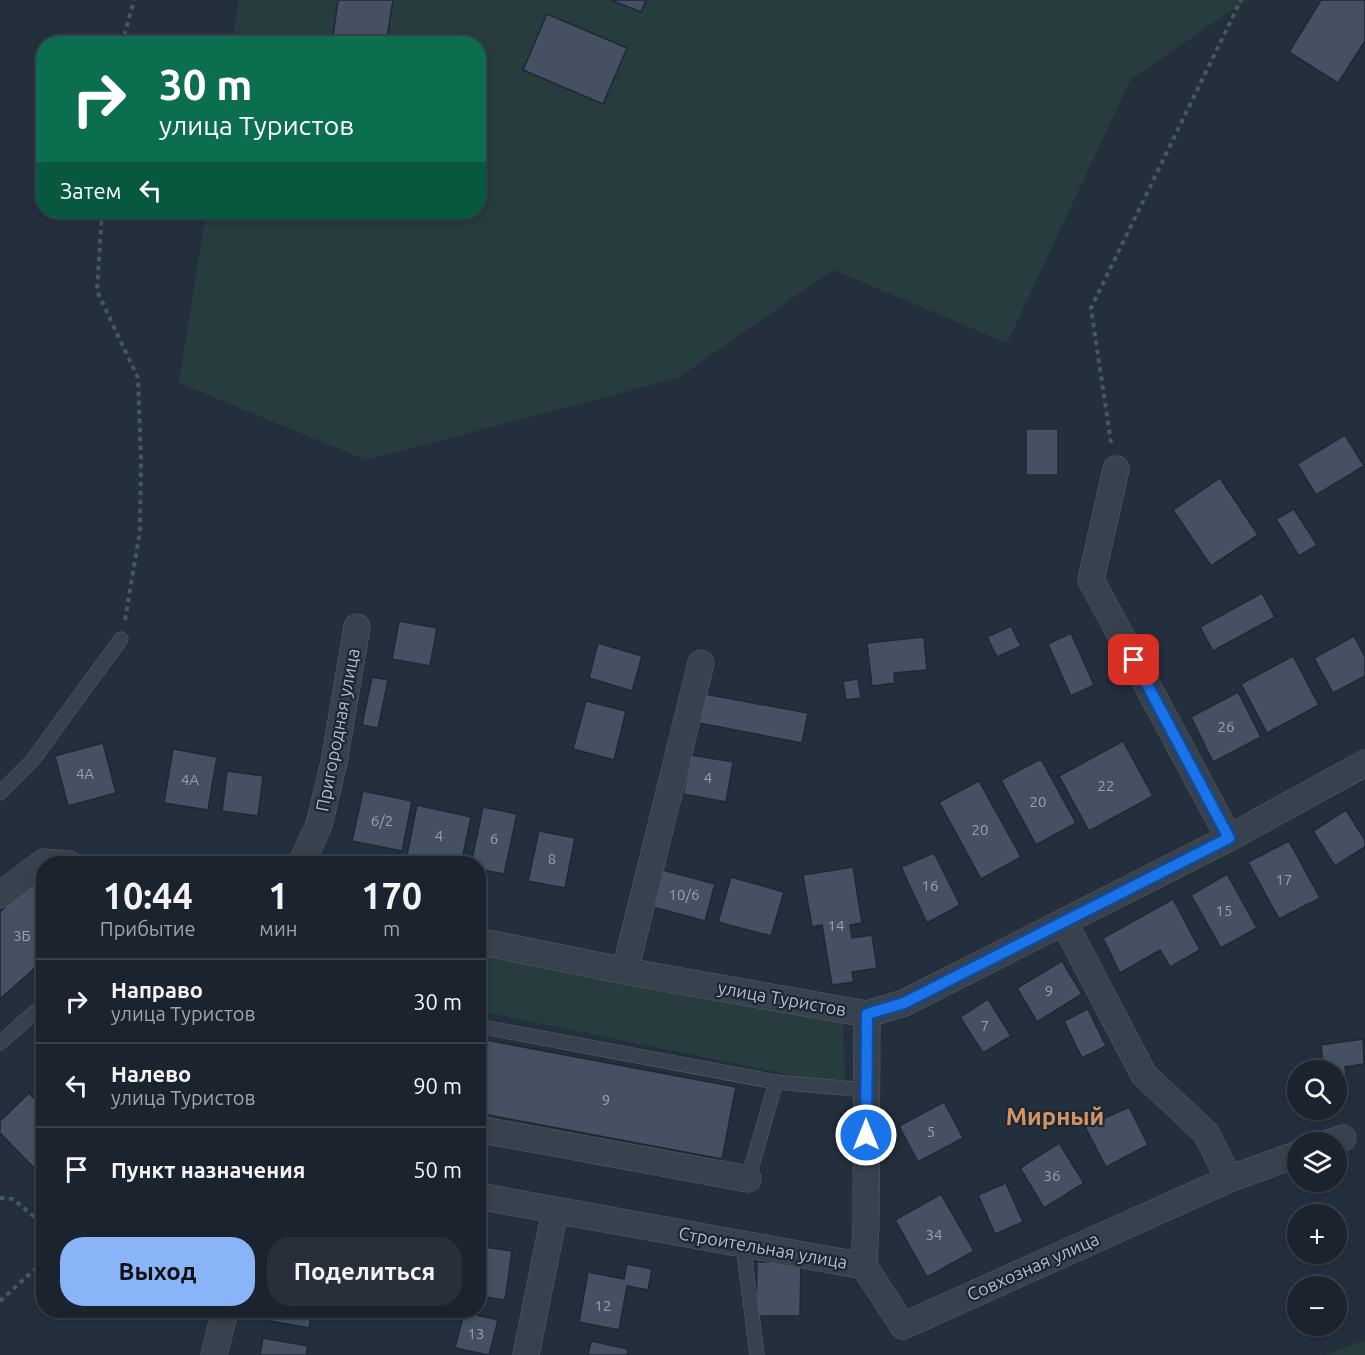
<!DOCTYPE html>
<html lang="ru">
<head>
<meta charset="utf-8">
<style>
  body { margin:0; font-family:Ubuntu,sans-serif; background:#282f3a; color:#f1f3f6; height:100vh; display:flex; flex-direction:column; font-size:22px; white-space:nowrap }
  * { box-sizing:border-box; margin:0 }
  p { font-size:20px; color:#a0a4aa }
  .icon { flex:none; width:33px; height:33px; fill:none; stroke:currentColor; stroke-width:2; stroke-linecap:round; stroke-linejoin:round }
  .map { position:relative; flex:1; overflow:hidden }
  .drawer { position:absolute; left:36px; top:856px; width:450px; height:462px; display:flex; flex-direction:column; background:#1b232e; border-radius:24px; box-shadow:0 3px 9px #0003,0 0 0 2px #39404a }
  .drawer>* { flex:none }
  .guide { position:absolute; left:36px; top:36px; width:450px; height:183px; border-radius:24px; box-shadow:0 3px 9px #0003,0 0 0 2px #39404a; background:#0b6e4f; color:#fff; overflow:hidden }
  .controls { position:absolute; left:1287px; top:1060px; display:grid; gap:12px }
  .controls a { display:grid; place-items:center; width:60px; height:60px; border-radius:50%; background:#1b232e; box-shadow:0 3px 9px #0003,0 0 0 2px #39404a; font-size:30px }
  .pin { position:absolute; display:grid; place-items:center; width:51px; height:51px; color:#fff; margin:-26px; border-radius:12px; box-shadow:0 3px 9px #0006 }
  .me { position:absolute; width:66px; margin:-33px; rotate:0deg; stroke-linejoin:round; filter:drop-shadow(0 0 4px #0008) }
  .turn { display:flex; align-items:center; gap:21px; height:126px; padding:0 24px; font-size:27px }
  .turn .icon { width:78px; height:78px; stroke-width:2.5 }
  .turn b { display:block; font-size:42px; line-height:51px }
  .then { display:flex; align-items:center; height:57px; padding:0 24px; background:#0003; gap:12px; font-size:22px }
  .eta { display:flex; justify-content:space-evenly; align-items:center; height:102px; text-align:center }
  .eta b { font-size:36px; font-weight:700; line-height:42px }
  .button { display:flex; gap:12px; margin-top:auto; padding:12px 24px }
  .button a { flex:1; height:69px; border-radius:24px; background:#8ab4f8; color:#111; font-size:24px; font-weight:700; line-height:69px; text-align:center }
  .button a+a { background:#282f3a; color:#f1f3f6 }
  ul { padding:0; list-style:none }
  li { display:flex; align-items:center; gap:18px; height:84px; padding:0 24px; border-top:2px solid #39404a }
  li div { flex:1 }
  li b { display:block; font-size:22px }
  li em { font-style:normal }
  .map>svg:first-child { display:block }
</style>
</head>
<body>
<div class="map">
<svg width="1365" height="1355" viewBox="0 0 1365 1355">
  <rect width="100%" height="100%" fill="#242f3e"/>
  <!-- green -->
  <g fill="#263c3f">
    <path d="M239,0H1247L1131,79L1007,343L833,270L678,378L366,460L179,383L206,212H478V44L232,43Z"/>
    <path d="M479,947L843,1024L845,1086L479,1011Z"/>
    <path d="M1365,1341V1355H1325L1359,1342Z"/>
  </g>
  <!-- building -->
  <g fill="#455162" stroke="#1f2835" stroke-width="1.5">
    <path d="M338,0H393L386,44H332Z"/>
    <path d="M611,0H646L641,12Z"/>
    <path d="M1321,0H1365V41L1338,83L1289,52Z"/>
    <path d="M547,14L627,48L603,104L523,70Z"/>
    <rect x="1026" y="429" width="32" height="46"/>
    <path d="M1345,435L1364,466L1316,495L1297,464Z"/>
    <path d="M1220,478L1258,535L1211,566L1173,510Z"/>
    <path d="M1294,509L1317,545L1299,556L1276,519Z"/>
    <path d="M1262,593L1275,617L1213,651L1200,627Z"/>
    <path d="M399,621L437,628L430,666L392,659Z"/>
    <path d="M1011,626L1021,646L997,657L987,637Z"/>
    <path d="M1071,633L1094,685L1071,696L1048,644Z"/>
    <path d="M1354,636L1365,657V676L1333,693L1314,658Z"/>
    <path d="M924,637L927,670L894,673L895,683L872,686L867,643Z"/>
    <path d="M598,643L642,656L632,691L589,678Z"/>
    <path d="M1293,656L1319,705L1267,733L1241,684Z"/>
    <path d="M372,677L388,680L378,728L362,725Z"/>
    <path d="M858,679L861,698L846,700L843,681Z"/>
    <path d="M1238,692L1261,737L1213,762L1191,717Z"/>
    <path d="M705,694L808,713L802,743L699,723Z"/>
    <path d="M586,701L626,711L614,760L573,749Z"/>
    <path d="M1123,741L1153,796L1089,831L1059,776Z"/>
    <path d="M103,743L116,793L68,806L55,756Z"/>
    <path d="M173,749L217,757L208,810L164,803Z"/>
    <path d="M691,755L733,762L726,802L683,794Z"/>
    <path d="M1041,759L1076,823L1036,845L1001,780Z"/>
    <path d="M227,771L263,776L258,816L222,811Z"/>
    <path d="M979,781L1021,857L981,879L939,802Z"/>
    <path d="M363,791L412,801L402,851L352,841Z"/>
    <path d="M417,805L471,817L461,864L407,855Z"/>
    <path d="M483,807L517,814L504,874L478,869V864H471Z"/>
    <path d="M1346,810L1365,840V847L1335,866L1313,831Z"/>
    <path d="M539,831L575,838L565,888L528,881Z"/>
    <path d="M1289,841L1320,898L1279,919L1248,862Z"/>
    <path d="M934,853L960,905L927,923L901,867Z"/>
    <path d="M853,867L862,923L850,925L852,938L872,935L877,968L852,972L854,982L832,985L822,925L812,927L803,875Z"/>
    <path d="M663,870L715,884L705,921L653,907Z"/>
    <path d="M1227,874L1257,928L1221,948L1191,895Z"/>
    <path d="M41,876L44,878V960L0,999V912Z"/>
    <path d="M731,877L784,892L771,936L718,922Z"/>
    <path d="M1173,899L1200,950L1170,967L1160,950L1120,973L1103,938Z"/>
    <path d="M1062,961L1082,994L1037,1022L1017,988Z"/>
    <path d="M988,999L1011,1036L983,1053L960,1017Z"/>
    <path d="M1088,1009L1106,1046L1082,1058L1064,1021Z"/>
    <path d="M1363,1039L1364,1064L1345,1067L1349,1098L1336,1099V1071H1324L1321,1045Z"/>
    <path d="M486,1040L736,1087L722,1159L478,1113V1081Z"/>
    <path d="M29,1093L44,1108V1156L33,1167L0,1133V1121Z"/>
    <path d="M944,1102L963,1138L918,1162L899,1126Z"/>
    <path d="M1129,1107L1148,1145L1106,1167L1085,1127Z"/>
    <path d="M1059,1143L1084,1183L1044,1208L1020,1168Z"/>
    <path d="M1006,1183L1023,1222L995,1234L978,1195Z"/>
    <path d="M941,1194L974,1251L927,1277L895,1220Z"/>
    <path d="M478,1246L512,1251L505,1300L478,1296Z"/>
    <path d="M757,1262H801L800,1316H756Z"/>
    <path d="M627,1264L652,1269L648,1290L627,1286L619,1330L579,1322L588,1272L624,1279Z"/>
    <path d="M273,1311H312L309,1328L271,1321Z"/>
    <path d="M464,1312L498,1320L489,1355L455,1348Z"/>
    <path d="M263,1338L308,1346L306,1355H260Z"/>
    <path d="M591,1341L628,1349L627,1355H588Z"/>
  </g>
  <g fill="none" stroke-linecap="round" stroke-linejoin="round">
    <defs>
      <g id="lane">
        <path d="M0,793L32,761L121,639"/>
        <path d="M478,1026L776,1082L866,1090"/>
        <path d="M0,1043L44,1004"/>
        <path d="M748,1179L776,1082"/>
        <path d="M743,1244L757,1355"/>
      </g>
      <g id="street">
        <path d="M1116,469L1091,580L1229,838"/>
        <path d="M301,864L319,825L334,762L357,627"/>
        <path d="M0,895L44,862L69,864"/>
        <path d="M1064,922L1144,1075L1206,1133L1229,1179"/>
        <path d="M478,941L625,971L867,1014L904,1003L1229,838L1365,763"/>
        <path d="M625,971L701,663"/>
        <path d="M478,1129L748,1179"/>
        <path d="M1328,1143L1343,1138"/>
        <path d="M478,1196L864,1266L866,1225L867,1014"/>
        <path d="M864,1266L903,1326L1229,1179L1298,1154"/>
        <path d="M214,1355L225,1311"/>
        <path d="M526,1355L555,1211"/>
      </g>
    </defs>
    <!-- lane casing -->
    <use href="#lane" stroke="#565f6c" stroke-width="15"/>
    <!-- street casing -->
    <use href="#street" stroke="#565f6c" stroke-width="27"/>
    <!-- path -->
    <g stroke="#44595c" stroke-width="4" stroke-dasharray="4.5 4.5" stroke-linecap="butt">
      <path d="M122,44L134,0"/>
      <path d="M102,212L97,291L138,378L141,459L140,531L125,620"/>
      <path d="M1111,443L1091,308L1241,0"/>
      <path d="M0,1198L13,1199L44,1225"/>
      <path d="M0,1301L44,1261"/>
    </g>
    <!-- lane -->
    <use href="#lane" stroke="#38414e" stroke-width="14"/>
    <!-- street -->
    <use href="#street" stroke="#38414e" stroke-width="26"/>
  </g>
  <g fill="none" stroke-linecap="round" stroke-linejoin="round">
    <defs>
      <path id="route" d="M866,1135L867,1014L904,1003L1229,838L1134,660"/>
    </defs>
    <!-- route casing -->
    <use href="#route" stroke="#114b97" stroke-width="15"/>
    <!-- route -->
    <use href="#route" stroke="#1a73e8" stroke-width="10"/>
  </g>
  <g text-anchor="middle" stroke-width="4.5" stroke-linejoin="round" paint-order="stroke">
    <!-- number labels -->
    <g font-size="15" fill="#98a1af">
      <text x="1226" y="732">26</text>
      <text x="85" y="779">4А</text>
      <text x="708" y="783">4</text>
      <text x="190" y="785">4А</text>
      <text x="1106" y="791">22</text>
      <text x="1038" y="807">20</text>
      <text x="382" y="826">6/2</text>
      <text x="980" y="835">20</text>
      <text x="439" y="841">4</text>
      <text x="494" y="844">6</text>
      <text x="552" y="864">8</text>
      <text x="1284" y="885">17</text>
      <text x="930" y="891">16</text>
      <text x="684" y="900">10/6</text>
      <text x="1224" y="916">15</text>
      <text x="836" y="931">14</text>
      <text x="22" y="941">3Б</text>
      <text x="1049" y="996">9</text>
      <text x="985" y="1031">7</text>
      <text x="606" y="1105">9</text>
      <text x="931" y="1137">5</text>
      <text x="1052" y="1181">36</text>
      <text x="934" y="1240">34</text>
      <text x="603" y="1311">12</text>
      <text x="476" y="1339">13</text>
    </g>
    <!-- street labels -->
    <g font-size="18" fill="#b4bcc9" stroke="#1d2633">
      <text transform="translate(338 730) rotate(-79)" y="6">Пригородная улица</text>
      <text transform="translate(782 999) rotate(10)" y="6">улица Туристов</text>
      <text transform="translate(763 1248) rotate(10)" y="6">Строительная улица</text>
      <text transform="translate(1033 1267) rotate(-24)" y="6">Совхозная улица</text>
    </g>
    <!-- district labels -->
    <g font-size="24" font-weight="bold" fill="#d59563" stroke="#1d2633">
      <text x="1055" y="1125">Мирный</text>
    </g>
  </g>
</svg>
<div class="controls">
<a><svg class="icon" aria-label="search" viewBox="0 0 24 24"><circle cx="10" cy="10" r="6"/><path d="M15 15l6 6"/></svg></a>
<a><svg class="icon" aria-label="layers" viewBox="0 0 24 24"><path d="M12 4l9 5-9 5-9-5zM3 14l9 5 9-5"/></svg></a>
<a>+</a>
<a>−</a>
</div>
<div class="pin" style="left:1134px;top:660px;background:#d93025"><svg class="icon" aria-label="arrive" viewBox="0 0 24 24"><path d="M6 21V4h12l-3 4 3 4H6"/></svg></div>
<svg class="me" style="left:866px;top:1135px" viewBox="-20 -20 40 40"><circle r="17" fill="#1a73e8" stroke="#fff" stroke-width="3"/><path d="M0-11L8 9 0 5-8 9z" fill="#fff"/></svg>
<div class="guide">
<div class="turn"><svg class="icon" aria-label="right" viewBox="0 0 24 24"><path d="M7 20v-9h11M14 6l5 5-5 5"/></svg><div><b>30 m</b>улица Туристов</div></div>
<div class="then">Затем<svg class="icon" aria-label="left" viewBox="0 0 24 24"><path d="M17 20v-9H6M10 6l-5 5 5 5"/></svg></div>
</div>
<section class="drawer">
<div class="eta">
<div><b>10:44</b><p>Прибытие</p></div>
<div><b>1</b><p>мин</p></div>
<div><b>170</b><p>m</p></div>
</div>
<ul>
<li><svg class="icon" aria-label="right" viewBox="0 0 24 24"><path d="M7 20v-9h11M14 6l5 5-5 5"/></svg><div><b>Направо</b><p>улица Туристов</p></div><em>30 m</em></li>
<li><svg class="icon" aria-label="left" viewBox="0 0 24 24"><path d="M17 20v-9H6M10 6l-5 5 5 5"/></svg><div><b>Налево</b><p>улица Туристов</p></div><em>90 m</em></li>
<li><svg class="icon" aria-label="arrive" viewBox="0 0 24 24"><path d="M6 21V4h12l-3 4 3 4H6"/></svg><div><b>Пункт назначения</b></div><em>50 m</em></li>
</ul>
<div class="button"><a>Выход</a><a>Поделиться</a></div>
</section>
</div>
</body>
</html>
